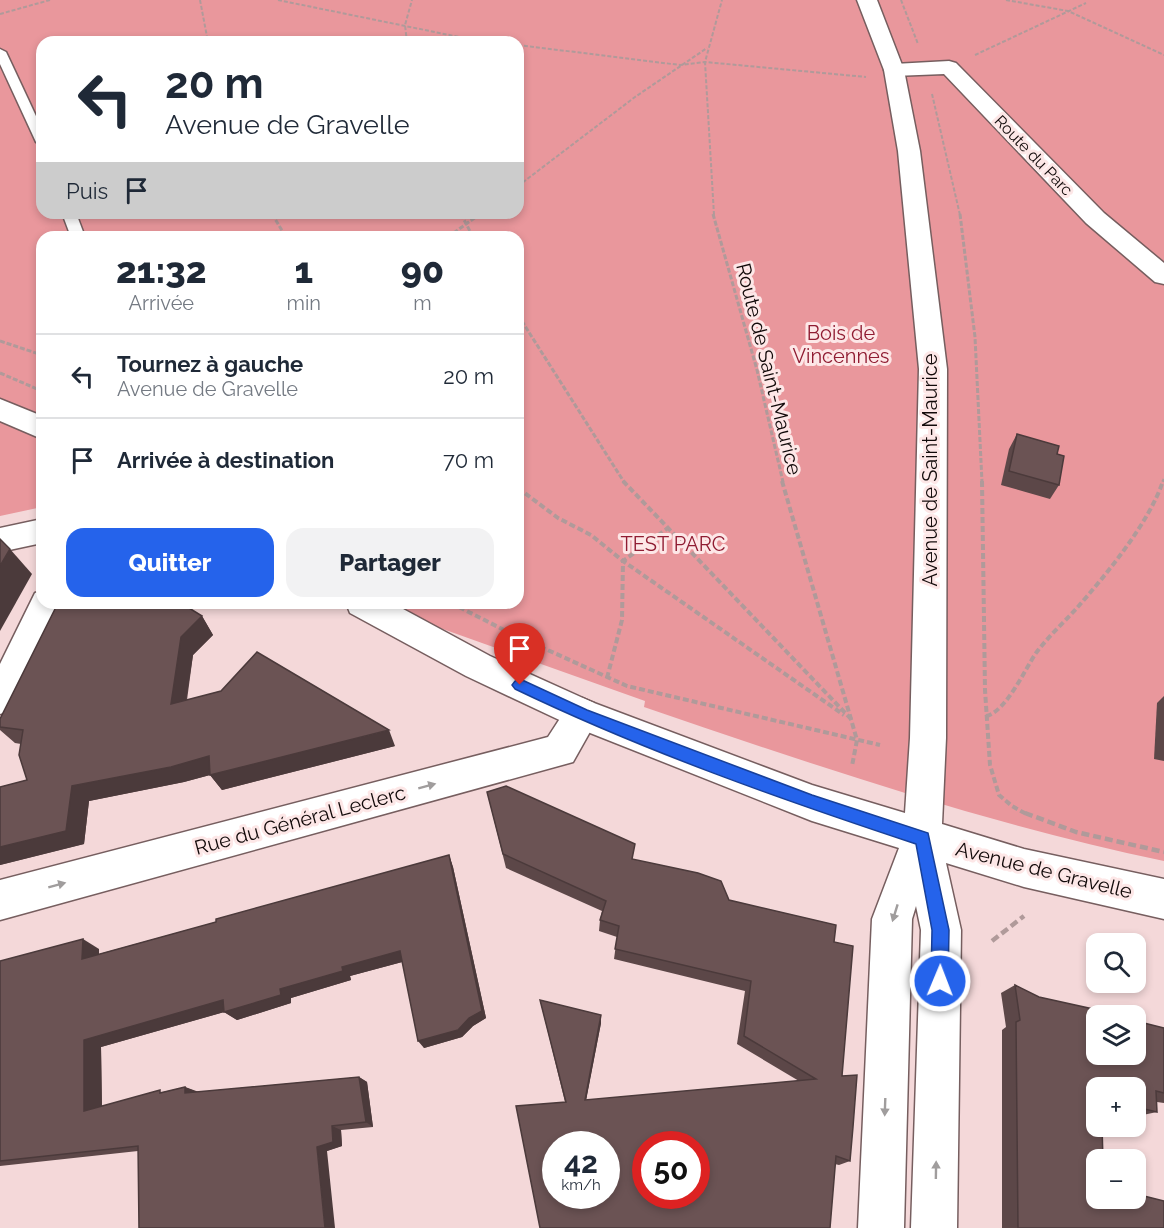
<!DOCTYPE html>
<html lang="fr">
<head>
<meta charset="utf-8">
<style>
  body { margin:0; font-family:Raleway,sans-serif; background:#f2f2f3; color:#1f2937; height:100vh; display:flex; flex-direction:column; font-size:22px; white-space:nowrap }
  * { box-sizing:border-box; margin:0 }
  p { font-size:20px; color:#747a83 }
  .icon { flex:none; width:33px; height:33px; fill:none; stroke:currentColor; stroke-width:2; stroke-linecap:round; stroke-linejoin:round }
  .map { position:relative; flex:1; overflow:hidden }
  .sheet { position:absolute; left:36px; top:231px; width:488px; height:378px; display:flex; flex-direction:column; background:#fff; border-radius:18px; box-shadow:0 3px 9px #0003 }
  .sheet>* { flex:none }
  .top-card { position:absolute; left:36px; top:36px; width:488px; height:183px; border-radius:18px; box-shadow:0 3px 9px #0003; background:#fff; color:#1f2937; overflow:hidden }
  .buttons { position:absolute; left:1086px; top:933px; display:grid; gap:12px }
  .buttons a { display:grid; place-items:center; width:60px; height:60px; border-radius:12px; background:#fff; box-shadow:0 3px 9px #0003; font-size:30px }
  .speed { position:absolute; left:542px; top:1131px; display:flex; gap:12px; font-size:30px; font-weight:700; text-align:center }
  .speed>* { display:grid; place-content:center; width:78px; height:78px; border-radius:50%; background:#fff; box-shadow:0 3px 9px #0003; line-height:1 }
  .speed small { font-size:15px; font-weight:400 }
  .speed .limit { border:9px solid #d22; background:#fff; color:#111 }
  .pin { position:absolute; display:grid; place-items:center; width:51px; height:51px; color:#fff; margin:-62px -26px; border-radius:50% 50% 50% 0; rotate:-45deg; box-shadow:0 0 6px #0007 }
  .pin .icon { rotate:45deg }
  .me { position:absolute; width:66px; margin:-33px; rotate:1deg; stroke-linejoin:round; filter:drop-shadow(0 0 4px #0008) }
  .turn { display:flex; align-items:center; gap:21px; height:126px; padding:0 30px; font-size:27px }
  .turn .icon { width:78px; height:78px; stroke-width:2.5 }
  .turn b { display:block; font-size:42px; line-height:51px }
  .then { display:flex; align-items:center; height:57px; padding:0 30px; background:#0003; gap:12px; font-size:22px }
  .eta { display:flex; justify-content:space-evenly; align-items:center; height:102px; text-align:center }
  .eta b { font-size:36px; font-weight:800; line-height:42px }
  .cta { display:flex; gap:12px; margin-top:auto; padding:12px 30px }
  .cta a { flex:1; height:69px; border-radius:18px; background:#2563eb; color:#fff; font-size:24px; font-weight:800; line-height:69px; text-align:center }
  .cta a+a { background:#f2f2f3; color:#1f2937 }
  ul { padding:0; list-style:none }
  li { display:flex; align-items:center; gap:18px; height:84px; padding:0 30px; border-top:2px solid #e0e1e3 }
  li div { flex:1 }
  li b { display:block; font-size:22px }
  li em { font-style:normal }
  .map>svg:first-child { display:block }
</style>
</head>
<body>
<div class="map">
<svg width="1164" height="1228" viewBox="0 0 1164 1228">
  <rect width="100%" height="100%" fill="#f4d8d9"/>
  <!-- green -->
  <path fill="#e9979c" fill-rule="evenodd" d="M0,0H1164V861C987,824 814,765 644,707L645,701L370,603H518V237H42V507L0,516ZM42,42H518V213H42Z"/>
  <g fill="none" stroke-linecap="round" stroke-linejoin="round">
    <defs>
      <g id="lane">
        <path d="M0,49L6,52L42,129V146L36,142L0,64Z"/>
        <path d="M62,213H76L85,237H71Z"/>
      </g>
      <g id="street">
        <path d="M949,61L956,63L1104,213L1164,263V284L1155,282L1086,223L944,74L894,76L887,74L884,70L887,66L894,64Z"/>
        <path d="M42,519V543L0,552V528Z"/>
        <path d="M42,591V603H63L12,710L0,714V664L35,593Z"/>
        <path d="M582,698L594,703L600,714L573,762L0,920V880L548,737L570,703Z"/>
      </g>
      <g id="secondary">
        <path d="M857,0H877L904,70L920,151L947,369L946,738L942,824L1024,849L1164,879V919L1024,887L946,863L961,930L957,1228H911L921,930L916,906L912,919L904,1228H858L872,919L899,848L812,821L570,725L466,676L350,613L346,603H392L490,656L594,703L812,785L905,813L910,738L919,369L898,151L884,70Z"/>
        <path d="M0,399L42,416V439L0,421Z"/>
      </g>
    </defs>
    <!-- lane casing -->
    <use href="#lane" stroke="#765e5f" stroke-width="3"/>
    <!-- street casing -->
    <use href="#street" stroke="#765e5f" stroke-width="3"/>
    <!-- secondary casing -->
    <use href="#secondary" stroke="#765e5f" stroke-width="3"/>
    <!-- path-far3 -->
    <g stroke="#b09a9a" stroke-width="2" stroke-dasharray="4 2" stroke-linecap="butt">
      <path d="M200,0L208,42"/>
      <path d="M278,0L459,37L495,42"/>
      <path d="M901,0L918,44"/>
      <path d="M1006,0L1068,11L1164,55"/>
      <path d="M0,14L50,0"/>
      <path d="M407,42L405,25L412,0"/>
      <path d="M518,45L680,65L705,62L866,77"/>
      <path d="M975,55L1086,3"/>
      <path d="M932,94L960,215"/>
      <path d="M518,186L635,97L707,48"/>
      <path d="M271,213L272,215"/>
      <path d="M461,213L462,215"/>
      <path d="M478,215L481,213"/>
      <path d="M714,215L705,62L722,0"/>
    </g>
    <!-- path-far2 -->
    <g stroke="#b09a9a" stroke-width="3" stroke-dasharray="5 2" stroke-linecap="butt">
      <path d="M272,214L286,237"/>
      <path d="M461,214L473,237"/>
      <path d="M713,214L757,370L783,482"/>
      <path d="M960,214L975,337L982,482"/>
      <path d="M448,237L480,214"/>
      <path d="M518,315L624,482"/>
      <path d="M0,341L42,355"/>
      <path d="M0,373L42,391"/>
      <path d="M1163,482L1164,479"/>
    </g>
    <!-- path-far1 -->
    <g stroke="#b09a9a" stroke-width="4" stroke-dasharray="6 3" stroke-linecap="butt">
      <path d="M623,481L852,720"/>
      <path d="M782,481L857,740L852,766"/>
      <path d="M982,481L985,690L990,765L999,795L1012,806L1028,815"/>
      <path d="M518,488L558,518L591,535L623,561L844,715"/>
      <path d="M451,603L508,632L627,686L880,745"/>
      <path d="M607,678L622,620L623,561L668,528"/>
      <path d="M986,716C1006,712 1025,669 1036,653C1048,637 1063,623 1076,609C1106,575 1149,523 1163,481"/>
    </g>
    <!-- path -->
    <g stroke="#b09a9a" stroke-width="4.5" stroke-dasharray="8 4" stroke-linecap="butt">
      <path d="M1025,813L1076,832L1164,852"/>
      <path d="M992,941L1024,916"/>
    </g>
    <!-- lane -->
    <use href="#lane" fill="#fff" fill-rule="evenodd"/>
    <!-- street -->
    <use href="#street" fill="#fff" fill-rule="evenodd"/>
    <!-- secondary -->
    <use href="#secondary" fill="#fff" fill-rule="evenodd"/>
  </g>
  <!-- wall -->
  <g fill="#5c4748">
    <path d="M1017,434L1059,485L1050,499L1001,485L1009,449Z"/>
    <path d="M202,616L213,635L193,655L187,700L395,746L222,790L210,775L184,782L89,801L84,844L0,865V787L27,780L21,744L15,743L0,730V727Z"/>
    <path d="M1164,696V761L1154,759L1157,703Z"/>
    <path d="M487,792L633,859L729,900L834,942L842,1076L850,1161L839,1165L565,1102L540,1000L601,1023L586,1100L799,1081L737,1044L745,991L614,959L617,937L599,931L600,920L602,911L506,868Z"/>
    <path d="M449,855L453,867L486,1018L473,1026L462,1037L424,1048L402,962L350,976L351,980L291,998V1003L237,1020L224,1012L101,1047L102,1106L185,1087L197,1092L359,1077L367,1082L373,1127L341,1130L342,1146L327,1151H138L0,1166V961L99,949V954L216,922Z"/>
    <path d="M1015,985L1039,997L1094,1012L1164,1028V1103L1157,1102V1112L1138,1116H1136V1088H1096V1198L1164,1228H1002V1030L1006,1027L1001,993Z"/>
  </g>
  <!-- shaded-wall -->
  <g fill="#4b3a3b">
    <path d="M10,549L32,574L0,631V566Z"/>
    <path d="M202,616L213,635L193,655L183,721L171,704L181,637Z"/>
    <path d="M389,730L395,746L222,790L210,775Z"/>
    <path d="M209,756L221,772L184,782L89,801L84,844L0,865V847L72,786Z"/>
    <path d="M449,855L453,867L486,1018L473,1026L462,1037L424,1048L418,1041Z"/>
    <path d="M83,939L99,949V968L82,959Z"/>
    <path d="M400,951L406,961L350,976L351,980L291,998V1003L237,1020L224,1012L280,989L342,967Z"/>
    <path d="M223,1000L235,1009L101,1047L102,1116L84,1111V1040Z"/>
    <path d="M601,1015V1023L585,1106V1100Z"/>
    <path d="M359,1077L367,1082L373,1127L366,1122Z"/>
    <path d="M185,1087L199,1092L185,1093Z"/>
    <path d="M332,1126L341,1130L342,1146L327,1151L335,1228H325L317,1147Z"/>
  </g>
  <!-- building -->
  <g fill="#6b5354" stroke="#4b3a3b" stroke-width="1.5" fill-rule="evenodd">
    <path d="M1017,434L1059,446L1057,454L1064,456L1059,485L1009,471Z"/>
    <path d="M0,539L10,549L0,566Z"/>
    <path d="M58,603H181L202,616L181,637L171,704L221,691L257,652L389,730L210,775L209,756L171,767L72,786L66,831L0,847V787L27,780L19,755L23,730L0,727V719Z"/>
    <path d="M506,786L635,844L632,859L698,873L721,881L729,900L836,925L834,942L853,946L842,1076L857,1075L853,1127L850,1161L836,1156L830,1228H540L516,1106L566,1102L540,1000L601,1015L585,1100L816,1079L744,1036L751,981L615,949L619,926L600,920L606,901L503,854L487,792ZM555,1144H606V1196H555ZM645,1144H696V1196H645Z"/>
    <path d="M449,855L482,1011L469,1018L458,1030L418,1041L400,951L342,967L343,971L280,989L281,995L224,1012L223,1000L84,1040V1111L160,1090V1093L185,1087V1093L359,1077L366,1122L332,1126L333,1142L317,1147L325,1228H139L138,1146L0,1161V961L83,939L82,959L216,922V919Z"/>
    <path d="M1015,985L1039,997L1093,1009L1094,1012L1111,1016H1096V1054H1136V1021L1164,1028V1093L1156,1091L1157,1112L1136,1107V1088H1096V1126H1102L1103,1160H1096V1198H1136V1194L1164,1201V1228H1018L1016,1022L1020,1020Z"/>
  </g>
  <!-- one-way arrows -->
  <defs><path id="oneway-solid" d="M-6-.8H1V-3.2L6.5 0L1 3.2V.8H-6Z" transform="scale(1.5)"/></defs>
  <g fill="#a09d9d">
    <use href="#oneway-solid" transform="translate(427 786) rotate(-15)"/>
    <use href="#oneway-solid" transform="translate(57 885) rotate(-15)"/>
    <use href="#oneway-solid" transform="translate(895 913) rotate(107)"/>
    <use href="#oneway-solid" transform="translate(885 1107) rotate(92)"/>
    <use href="#oneway-solid" transform="translate(936 1170) rotate(-89)"/>
  </g>
  <!-- route -->
  <path fill="#2563eb" stroke="#184099" stroke-width="1.5" d="M520,679L587,710L812,795L928,833L949,930L948,981L946,987L940,990L934,987L931,981L932,930L916,844C780,799 644,751 515,689L512,685L515,681Z"/>
  <g text-anchor="middle" stroke-width="6" stroke-linejoin="round" paint-order="stroke">
    <!-- far-street labels -->
    <g font-size="16" fill="#110909" stroke="#fde7e7">
      <text transform="translate(1034 155) rotate(46)" y="6">Route du Parc</text>
    </g>
    <!-- park labels -->
    <g font-size="20" fill="#901c32" stroke="#fde7e7">
      <text x="841" y="340">Bois de<tspan x="841" dy="23">Vincennes</tspan></text>
      <text x="673" y="551">TEST PARC</text>
    </g>
    <!-- street labels -->
    <g font-size="20" fill="#110909" stroke="#fde7e7">
      <text transform="translate(769 369) rotate(76)" y="7">Route de Saint-Maurice</text>
      <text transform="translate(930 470) rotate(-90)" y="7">Avenue de Saint-Maurice</text>
      <text transform="translate(300 820) rotate(-15)" y="7">Rue du Général Leclerc</text>
      <text transform="translate(1044 870) rotate(14)" y="7">Avenue de Gravelle</text>
    </g>
  </g>
</svg>
<div class="buttons">
<a><svg class="icon" aria-label="search" viewBox="0 0 24 24"><circle cx="10" cy="10" r="6"/><path d="M15 15l6 6"/></svg></a>
<a><svg class="icon" aria-label="layers" viewBox="0 0 24 24"><path d="M12 4l9 5-9 5-9-5zM3 14l9 5 9-5"/></svg></a>
<a>+</a>
<a>−</a>
</div>
<div class="speed"><div>42<small>km/h</small></div><div class="limit">50</div></div>
<div class="pin" style="left:520px;top:685px;background:#d93025"><svg class="icon" aria-label="arrive" viewBox="0 0 24 24"><path d="M6 21V4h12l-3 4 3 4H6"/></svg></div>
<svg class="me" style="left:940px;top:981px" viewBox="-20 -20 40 40"><circle r="17" fill="#2563eb" stroke="#fff" stroke-width="3"/><path d="M0-11L8 9 0 5-8 9z" fill="#fff"/></svg>
<div class="top-card">
<div class="turn"><svg class="icon" aria-label="left" viewBox="0 0 24 24"><path d="M17 20v-9H6M10 6l-5 5 5 5"/></svg><div><b>20 m</b>Avenue de Gravelle</div></div>
<div class="then">Puis<svg class="icon" aria-label="arrive" viewBox="0 0 24 24"><path d="M6 21V4h12l-3 4 3 4H6"/></svg></div>
</div>
<section class="sheet">
<div class="eta">
<div><b>21:32</b><p>Arrivée</p></div>
<div><b>1</b><p>min</p></div>
<div><b>90</b><p>m</p></div>
</div>
<ul>
<li><svg class="icon" aria-label="left" viewBox="0 0 24 24"><path d="M17 20v-9H6M10 6l-5 5 5 5"/></svg><div><b>Tournez à gauche</b><p>Avenue de Gravelle</p></div><em>20 m</em></li>
<li><svg class="icon" aria-label="arrive" viewBox="0 0 24 24"><path d="M6 21V4h12l-3 4 3 4H6"/></svg><div><b>Arrivée à destination</b></div><em>70 m</em></li>
</ul>
<div class="cta"><a>Quitter</a><a>Partager</a></div>
</section>
</div>
</body>
</html>
